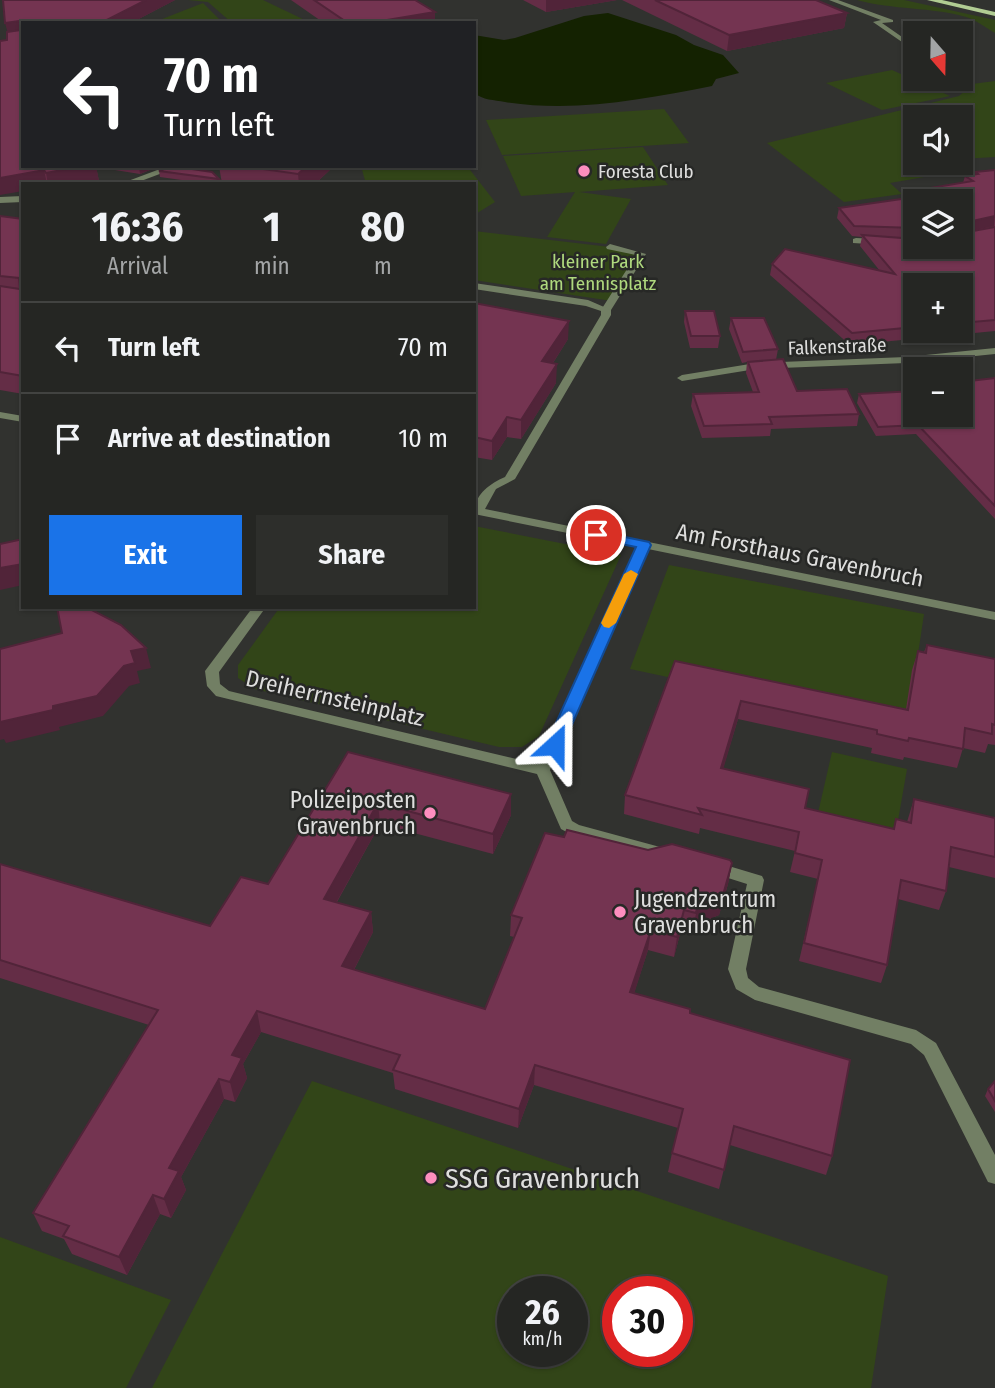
<!DOCTYPE html>
<html lang="en">
<head>
<meta charset="utf-8">
<style>
  body { margin:0; font-family:"Fira Sans Condensed",sans-serif; background:#2d2e2b; color:#f1f3f6; height:100vh; display:flex; flex-direction:column; font-size:26px; white-space:nowrap }
  * { box-sizing:border-box; margin:0 }
  p { font-size:23px; color:#a3a5a6 }
  .icon { flex:none; width:38px; height:38px; fill:none; stroke:currentColor; stroke-width:2; stroke-linecap:round; stroke-linejoin:round }
  .map { position:relative; flex:1; overflow:hidden }
  .details { position:absolute; left:21px; top:182px; width:455px; height:427px; display:flex; flex-direction:column; background:#252623; border-radius:0px; box-shadow:0 2px 5px #0004,0 0 0 2px #424341 }
  .details>* { flex:none }
  .guide { position:absolute; left:21px; top:21px; width:455px; height:147px; border-radius:0px; box-shadow:0 2px 5px #0004,0 0 0 2px #424341; background:#202124; color:#fff; overflow:hidden }
  .needle { width:46px; rotate:160deg }
  .fabs { position:absolute; left:903px; top:21px; display:grid; gap:14px }
  .fabs a { display:grid; place-items:center; width:70px; height:70px; border-radius:0px; background:#252623; box-shadow:0 2px 5px #0004,0 0 0 2px #424341; font-size:35px }
  .speed { position:absolute; left:497px; top:1276px; display:flex; gap:14px; font-size:35px; font-weight:700; text-align:center }
  .speed>* { display:grid; place-content:center; width:91px; height:91px; border-radius:50%; background:#252623; box-shadow:0 2px 5px #0004,0 0 0 2px #424341; line-height:1 }
  .speed small { font-size:18px; font-weight:400 }
  .speed .limit { border:10px solid #d22; background:#fff; color:#111 }
  .pin { position:absolute; display:grid; place-items:center; width:60px; height:60px; color:#fff; margin:-30px; border:4px solid #fff; border-radius:50%; box-shadow:0 2px 7px #0007 }
  .me { position:absolute; width:77px; margin:-38px; rotate:24deg; stroke-linejoin:round; filter:drop-shadow(0 0 5px #0008) }
  .turn { display:flex; align-items:center; gap:24px; height:147px; padding:0 28px; font-size:32px }
  .turn .icon { width:91px; height:91px; stroke-width:2.5 }
  .turn b { display:block; font-size:49px; line-height:60px }
  .eta { display:flex; justify-content:space-evenly; align-items:center; height:119px; text-align:center }
  .eta b { font-size:42px; font-weight:700; line-height:49px }
  .primary-button { display:flex; gap:14px; margin-top:auto; padding:14px 28px }
  .primary-button a { flex:1; height:80px; border-radius:0px; background:#1a73e8; color:#fff; font-size:28px; font-weight:700; line-height:80px; text-align:center }
  .primary-button a+a { background:#2d2e2b; color:#f1f3f6 }
  ul { padding:0; list-style:none }
  li { display:flex; align-items:center; gap:21px; height:91px; padding:0 28px; border-top:2px solid #424341 }
  li div { flex:1 }
  li b { display:block; font-size:26px }
  li em { font-style:normal }
  .map>svg:first-child { display:block }
</style>
</head>
<body>
<div class="map">
<svg width="995" height="1388" viewBox="0 0 995 1388">
  <rect width="100%" height="100%" fill="#31322f"/>
  <!-- green -->
  <g fill="#324518" fill-rule="evenodd">
    <path d="M188,0H263L311,23H232L208,2Z"/>
    <path d="M857,0H904L995,20V33C986,28 976,20 966,17C932,7 893,10 857,0Z"/>
    <path d="M203,3L223,23H152Z"/>
    <path d="M892,70L950,96L882,110L826,83Z"/>
    <path d="M995,81V157L961,159V117H915V163H933L947,173L890,183L902,194L844,202L767,143L959,96L972,84Z"/>
    <path d="M664,109L689,143L502,155L486,120Z"/>
    <path d="M643,147L668,185L579,192L631,199L606,244L547,237L575,192L521,196L503,156Z"/>
    <path d="M361,166H467L495,202L474,215V184H366Z"/>
    <path d="M474,231L610,247L641,254L612,301L474,280Z"/>
    <path d="M474,526L621,555L539,736L522,747H499L255,689L238,678V665L280,607H474Z"/>
    <path d="M669,565L924,614L907,728L630,669Z"/>
    <path d="M832,752L907,769L896,832L818,813Z"/>
    <path d="M312,1081L888,1276L871,1388H152ZM513,1292H572V1351H513ZM618,1292H677V1351H618Z"/>
    <path d="M0,1237L171,1300L126,1388H0Z"/>
  </g>
  <!-- water -->
  <path fill="#142201" d="M608,13L676,35L694,45L723,55L739,73L716,79L712,86C645,99 575,113 505,102C494,100 483,100 474,93V35L504,40L515,38L584,16Z"/>
  <g fill="none" stroke-linecap="round" stroke-linejoin="round">
    <!-- service -->
    <g fill="#727f64" fill-rule="evenodd">
      <path d="M829,0H838L893,20V22L882,23L915,46V51L873,22L881,20Z"/>
      <path d="M610,244L646,254L611,310L606,313L601,310L636,255L607,249L606,247Z"/>
    </g>
    <!-- minor -->
    <g fill="#727f64" fill-rule="evenodd">
      <path d="M168,166H181L133,184H120Z"/>
      <path d="M23,196V202L0,203V197Z"/>
      <path d="M856,238L915,241V247L853,243V239Z"/>
      <path d="M474,283L588,300L611,310V315L515,479L496,489L485,509L995,612V620L648,549L550,770L572,821L579,825L671,850L673,854L671,858L665,860L574,836L561,829L537,774L216,696L207,686L205,671L253,607H266L219,672L220,684L229,691L538,764L637,547L474,514C474,495 489,484 505,477L601,315V311L586,306L474,289Z"/>
      <path d="M995,348V354L906,363L756,369L682,381L677,378L682,375L756,363L906,357Z"/>
      <path d="M0,412L23,416V422L0,418Z"/>
      <path d="M712,861L762,876L764,880L746,969L748,978L759,987L916,1030L936,1043L995,1155V1184L988,1182L924,1055L911,1044L755,1000L736,989L728,969L747,884L706,871L704,867L706,863Z"/>
    </g>
    <!-- primary -->
    <path fill="#b1cc93" fill-rule="evenodd" d="M927,0H942L995,12V16Z"/>
  </g>
  <!-- wall -->
  <g fill="#642d46" fill-rule="evenodd">
    <path d="M3,0H175L131,23H23V166H160L140,174L96,167L99,181L81,184H23L8,32Z"/>
    <path d="M291,0H415L435,23H324Z"/>
    <path d="M523,0H617L546,12Z"/>
    <path d="M622,0H816L847,13L844,28L727,51Z"/>
    <path d="M219,166H334L315,184H222Z"/>
    <path d="M995,170V227L962,233L995,227V331L850,345L770,275L772,264L880,271L860,246L862,237L852,236L837,218L839,208L927,196L929,194L930,188L963,183L965,176L975,174V172ZM915,201L961,247H915ZM915,285H961V331H915Z"/>
    <path d="M159,171L219,179L220,184H210L160,177Z"/>
    <path d="M0,216L23,219V394L0,390Z"/>
    <path d="M474,303L568,339L553,363L556,383L521,439L507,437L492,460L474,457Z"/>
    <path d="M685,311L720,336L718,348H690L684,322Z"/>
    <path d="M731,318L778,349L776,360L797,391L859,414L857,426L771,429L770,436L702,438L691,406L693,394L753,392L746,373L747,362L742,363L729,329Z"/>
    <path d="M995,378V519L916,434L876,436L857,403L859,394L915,415Z"/>
    <path d="M927,645L995,659V745L988,744L985,753L963,748L957,768L904,757L903,760L871,753L872,748L738,719L723,768L805,808L893,829L896,819L907,822L914,799L995,818V878L949,867L946,891L939,910L898,899L887,965L881,983L799,961L818,879L790,872L795,851L700,828L699,834L624,814L625,795L675,661L906,709L912,670L918,651L924,652Z"/>
    <path d="M348,752L511,815L493,854L380,824L337,902L371,912L373,932L354,970L485,1009L514,937L510,936L511,915L564,837L732,863L728,884L719,915L695,925L692,933L681,930L674,957L648,950L634,993L690,1013L832,1156L826,1175L730,1145L719,1189L668,1172L672,1153L678,1128L534,1085L518,1128L395,1089L393,1073L261,1032L243,1064L247,1078L235,1102L224,1099L181,1177L186,1190L171,1218L160,1214L127,1275L72,1254L64,1239L42,1231L33,1213L149,1025L0,978V864L210,926L268,884Z"/>
    <path d="M995,1081V1112L985,1096L988,1089Z"/>
  </g>
  <!-- shaded-wall -->
  <g fill="#512439">
    <path d="M146,0H175L131,23H101Z"/>
    <path d="M546,0H617L546,12Z"/>
    <path d="M435,12V23H369Z"/>
    <path d="M847,13L844,28L727,51L729,35Z"/>
    <path d="M19,21L23,35L9,37L5,23Z"/>
    <path d="M83,166H96L99,181L81,184H48L46,173Z"/>
    <path d="M139,166H160L140,174Z"/>
    <path d="M307,166H334L315,184H299L298,174Z"/>
    <path d="M44,170L47,184H23V191L0,195V178Z"/>
    <path d="M995,216L994,226L961,233L963,223Z"/>
    <path d="M569,321L568,339L542,380V361Z"/>
    <path d="M557,364L556,383L521,439V420Z"/>
    <path d="M507,417V437L492,460V441Z"/>
    <path d="M23,564V585L0,590V568Z"/>
    <path d="M72,607H109L75,619Z"/>
    <path d="M146,648L151,668L137,671L140,683L129,686L103,716L59,727L60,730L6,743L4,739L0,740V722L53,706L131,651Z"/>
    <path d="M741,701L738,719L718,787L721,768Z"/>
    <path d="M511,794V815L493,854V834Z"/>
    <path d="M378,803L380,824L327,919L324,899Z"/>
    <path d="M732,863L728,884L719,915L695,925L692,933L698,904Z"/>
    <path d="M684,910L681,930L674,957L677,937Z"/>
    <path d="M371,912L373,932L345,987L342,966Z"/>
    <path d="M651,930L648,950L628,1013L630,992Z"/>
    <path d="M257,1011L261,1032L243,1064L247,1078L235,1102L230,1082L232,1055Z"/>
    <path d="M535,1065L534,1085L518,1128L519,1109Z"/>
    <path d="M219,1079L224,1099L181,1177L186,1190L171,1218L164,1199L169,1168Z"/>
    <path d="M153,1195L160,1214L127,1275L119,1257Z"/>
  </g>
  <!-- building -->
  <g fill="#743451" stroke="#512439" stroke-width="2">
    <path d="M3,0H146L101,23H23V166H83L46,173L44,170L0,178V41L7,40V32L20,30L22,24L19,21L5,23Z"/>
    <path d="M314,0H415L435,12L369,23H348Z"/>
    <path d="M655,0H816L847,13L729,35Z"/>
    <path d="M172,166L212,172L219,179L159,171Z"/>
    <path d="M242,166H307L298,174Z"/>
    <path d="M995,170V216L963,223L962,233L995,227V320L961,323V285H915V327L852,333L772,264L785,249L895,274L862,235L915,239V247H961V201H915V228L854,226L839,208L929,195L928,194L937,193L930,188L973,181L965,176L978,174L975,172Z"/>
    <path d="M0,216L23,219V376L0,372V286L20,289L19,278L0,276Z"/>
    <path d="M474,303L569,321L542,361L557,364L521,420L507,417L492,441L474,437Z"/>
    <path d="M685,311H714L720,336H691Z"/>
    <path d="M731,318H764L778,349L743,352Z"/>
    <path d="M783,359L797,391L847,389L859,414L769,417L772,424L704,426L693,394L759,392L748,362Z"/>
    <path d="M995,378V506L918,425L878,427L859,394L915,391V415H961V382Z"/>
    <path d="M23,539V564L0,568V544Z"/>
    <path d="M57,607H86L121,625L146,648L131,651L135,663L124,666L97,696L53,706V710L0,722V649L62,633Z"/>
    <path d="M927,645L995,659V725L992,724V734L965,728L963,749L909,738L908,741L877,734V730L741,701L721,768L809,789L805,808L894,829L896,819L911,823L914,799L995,818V857L951,847L946,891L901,880L887,965L804,943L822,860L795,853L799,832L698,808L702,815L625,795L675,661L908,710L918,651L926,653Z"/>
    <path d="M348,752L511,794L493,834L378,803L324,899L371,912L342,966L485,1009L522,918L511,915L545,833L564,837L567,830L648,850L672,844L730,860L732,863L723,895L698,904L696,913L684,910L677,937L651,930L630,992L690,1009V1013L850,1060L832,1156L734,1126L724,1170L672,1153L683,1109L535,1065L519,1109L393,1070L400,1055L257,1011L232,1055L242,1058L230,1082L219,1079L169,1168L179,1171L164,1199L153,1195L119,1257L63,1236L69,1226L33,1213L158,1010L0,960V864L210,926L241,877L268,884Z"/>
    <path d="M995,1081V1101L988,1089Z"/>
  </g>
  <!-- route -->
  <path fill="#1a73e8" stroke="#114b97" stroke-width="2" d="M596,531L649,542L651,545L563,745L555,751L546,745L636,547L591,538L589,535Z"/>
  <!-- slow -->
  <path fill="#f59e0b" d="M631,570L638,574L616,623L609,628L604,627L601,623L624,574Z"/>
  <!-- markers -->
  <g fill="#fd8ebf" stroke="#272826" stroke-width="2.5">
    <circle cx="584" cy="171" r="7"/>
    <circle cx="430" cy="813" r="7"/>
    <circle cx="620" cy="912" r="7"/>
    <circle cx="431" cy="1178" r="7"/>
  </g>
  <g text-anchor="middle" stroke-width="5" stroke-linejoin="round" paint-order="stroke">
    <!-- far-poi labels -->
    <g font-size="19" fill="#dededd" stroke="#272826" text-anchor="start">
      <text x="598" y="178">Foresta Club</text>
    </g>
    <!-- far-park labels -->
    <g font-size="19" fill="#afd97e" stroke="#272826">
      <text x="598" y="268">kleiner Park<tspan x="598" dy="22">am Tennisplatz</tspan></text>
    </g>
    <!-- far-street labels -->
    <g font-size="19" fill="#dededd" stroke="#272826">
      <text transform="translate(837 346) rotate(-2)" y="7">Falkenstraße</text>
    </g>
    <!-- street labels -->
    <g font-size="23" fill="#dededd" stroke="#272826">
      <text transform="translate(800 555) rotate(11)" y="8">Am Forsthaus Gravenbruch</text>
      <text transform="translate(335 698) rotate(13)" y="8">Dreiherrnsteinplatz</text>
    </g>
    <!-- poi labels -->
    <g font-size="23" fill="#dededd" stroke="#272826" text-anchor="end">
      <text x="416" y="808">Polizeiposten<tspan x="416" dy="26">Gravenbruch</tspan></text>
      <text x="634" y="907" text-anchor="start">Jugendzentrum<tspan x="634" dy="26">Gravenbruch</tspan></text>
    </g>
    <!-- near-poi labels -->
    <g font-size="28" fill="#dededd" stroke="#272826" text-anchor="start">
      <text x="445" y="1188">SSG Gravenbruch</text>
    </g>
  </g>
</svg>
<div class="fabs">
<a><svg class="needle" viewBox="-14 -14 28 28"><path d="M0-13l5 13h-10z" fill="#e53935"/><path d="M0 13l5-13h-10z" fill="#a3a5a6"/></svg></a>
<a><svg class="icon" aria-label="sound" viewBox="0 0 24 24"><path d="M4 9h4l5-4v14l-5-4H4zM17 9q2 3 0 6"/></svg></a>
<a><svg class="icon" aria-label="layers" viewBox="0 0 24 24"><path d="M12 4l9 5-9 5-9-5zM3 14l9 5 9-5"/></svg></a>
<a>+</a>
<a>−</a>
</div>
<div class="speed"><div>26<small>km/h</small></div><div class="limit">30</div></div>
<div class="pin" style="left:596px;top:535px;background:#d93025"><svg class="icon" aria-label="arrive" viewBox="0 0 24 24"><path d="M6 21V4h12l-3 4 3 4H6"/></svg></div>
<svg class="me" style="left:555px;top:745px" viewBox="-20 -20 40 40"><path d="M0-17L14 15 0 8-14 15z" fill="#1a73e8" stroke="#fff" stroke-width="4"/></svg>
<div class="guide">
<div class="turn"><svg class="icon" aria-label="left" viewBox="0 0 24 24"><path d="M17 20v-9H6M10 6l-5 5 5 5"/></svg><div><b>70 m</b>Turn left</div></div>
</div>
<section class="details">
<div class="eta">
<div><b>16:36</b><p>Arrival</p></div>
<div><b>1</b><p>min</p></div>
<div><b>80</b><p>m</p></div>
</div>
<ul>
<li><svg class="icon" aria-label="left" viewBox="0 0 24 24"><path d="M17 20v-9H6M10 6l-5 5 5 5"/></svg><div><b>Turn left</b></div><em>70 m</em></li>
<li><svg class="icon" aria-label="arrive" viewBox="0 0 24 24"><path d="M6 21V4h12l-3 4 3 4H6"/></svg><div><b>Arrive at destination</b></div><em>10 m</em></li>
</ul>
<div class="primary-button"><a>Exit</a><a>Share</a></div>
</section>
</div>
</body>
</html>
